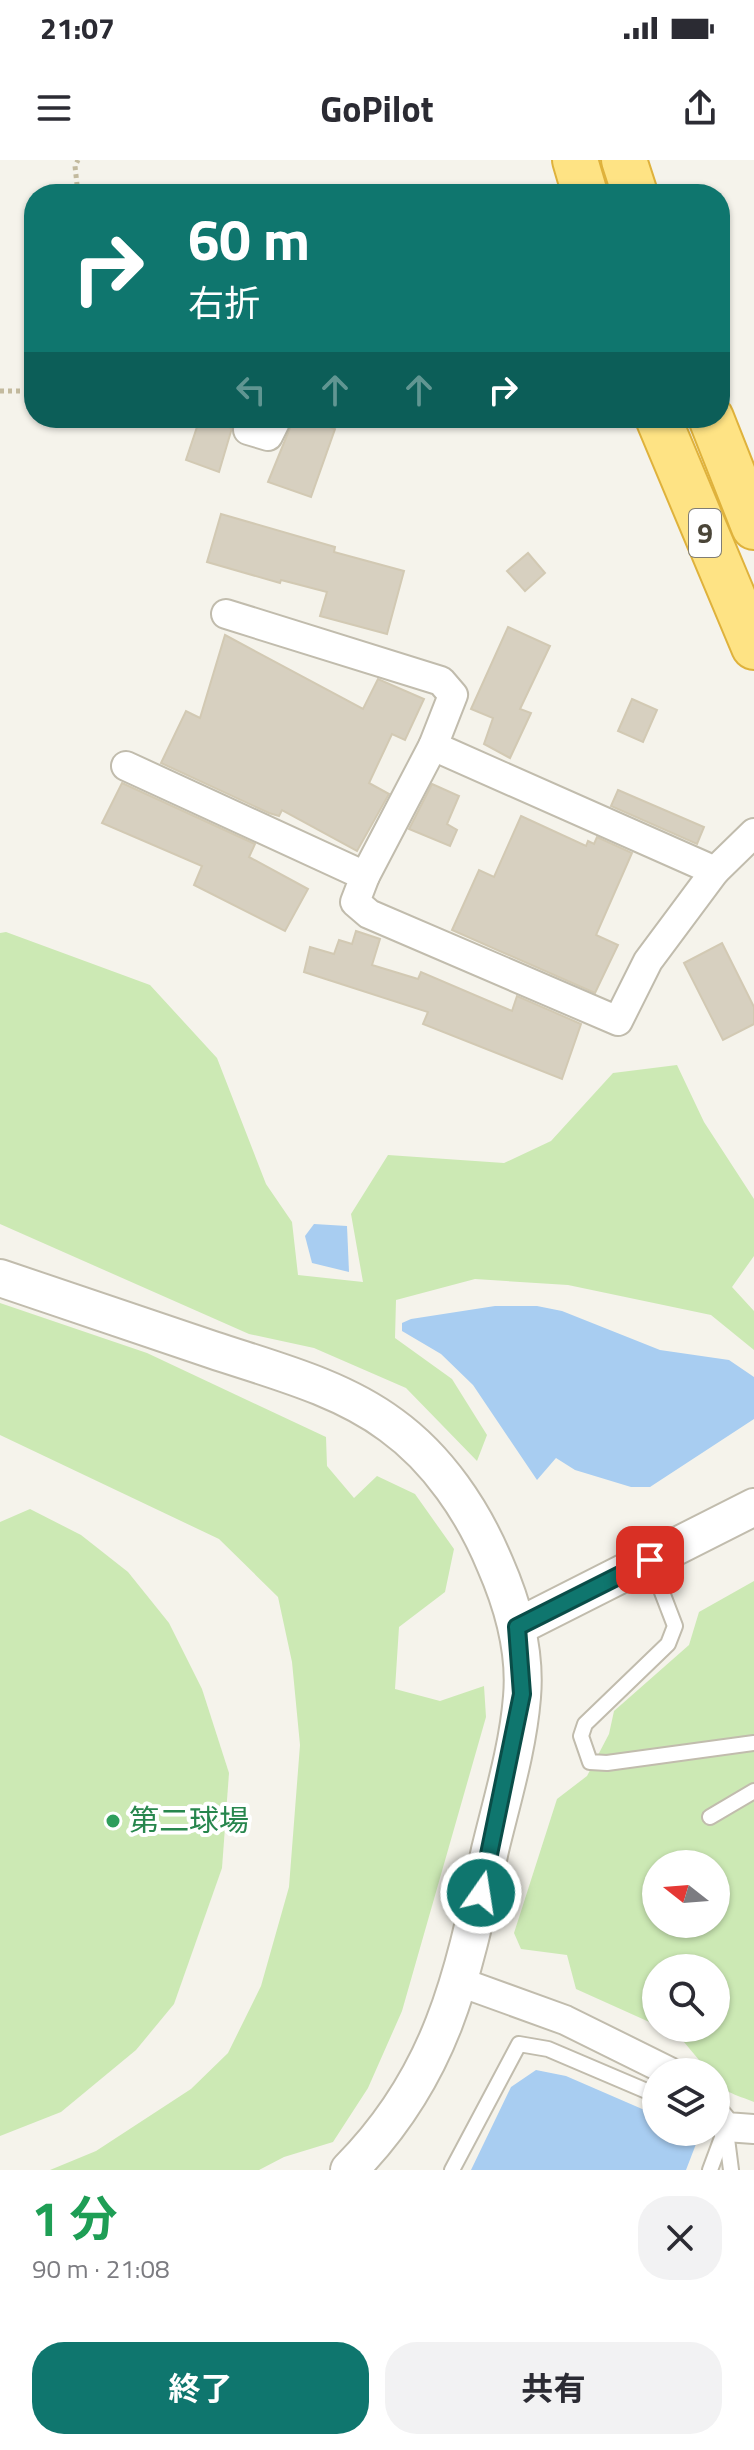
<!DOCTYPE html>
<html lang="ja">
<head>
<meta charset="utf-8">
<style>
  body { margin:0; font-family:"Titillium Web","Noto Sans JP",sans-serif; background:#f2f2f3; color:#2b2b33; height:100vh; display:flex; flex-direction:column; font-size:30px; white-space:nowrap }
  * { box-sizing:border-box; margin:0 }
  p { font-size:26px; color:#7c7c81 }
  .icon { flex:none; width:44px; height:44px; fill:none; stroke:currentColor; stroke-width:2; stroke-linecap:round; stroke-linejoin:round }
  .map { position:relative; height:2010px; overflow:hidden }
  .drawer { display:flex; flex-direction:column; background:#fff; flex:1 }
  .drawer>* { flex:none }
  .top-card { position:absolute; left:24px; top:24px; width:706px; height:244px; border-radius:32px; box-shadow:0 2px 6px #0004; background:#0f766e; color:#fff; overflow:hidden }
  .needle { width:52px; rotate:287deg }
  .fabs { position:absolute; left:642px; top:1690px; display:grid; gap:16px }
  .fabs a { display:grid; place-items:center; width:88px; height:88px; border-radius:50%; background:#fff; box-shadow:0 2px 6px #0004; font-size:40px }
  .pin { position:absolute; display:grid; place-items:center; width:68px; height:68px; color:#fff; margin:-34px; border-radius:16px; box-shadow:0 4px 12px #0006 }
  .me { position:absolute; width:88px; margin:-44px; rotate:13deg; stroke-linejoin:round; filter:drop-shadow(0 0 6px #0008) }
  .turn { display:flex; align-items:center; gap:28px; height:168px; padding:0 32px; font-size:36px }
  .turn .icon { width:104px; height:104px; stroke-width:2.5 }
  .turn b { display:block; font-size:56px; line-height:68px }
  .lanes { display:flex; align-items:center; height:76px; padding:0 32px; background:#0003; justify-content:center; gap:40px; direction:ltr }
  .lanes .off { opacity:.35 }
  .round { display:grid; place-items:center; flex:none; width:84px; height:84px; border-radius:32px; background:#f2f2f3 }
  .overview { display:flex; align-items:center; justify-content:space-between; height:136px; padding:0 32px }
  h1 { font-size:48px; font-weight:700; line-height:60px; color:#1e9e55 }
  .action { display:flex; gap:16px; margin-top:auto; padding:16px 32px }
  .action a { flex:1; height:92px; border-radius:32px; background:#0f766e; color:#fff; font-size:32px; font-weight:700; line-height:92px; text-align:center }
  .action a+a { background:#f2f2f3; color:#2b2b33 }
  .status { display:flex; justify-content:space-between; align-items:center; height:56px; padding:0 40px; background:#fff; direction:ltr }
  .status svg { height:22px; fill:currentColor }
  header { display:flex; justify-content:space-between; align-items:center; height:104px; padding:0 32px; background:#fff; font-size:36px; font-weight:700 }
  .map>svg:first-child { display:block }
</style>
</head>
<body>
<div class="status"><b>21:07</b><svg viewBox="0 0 49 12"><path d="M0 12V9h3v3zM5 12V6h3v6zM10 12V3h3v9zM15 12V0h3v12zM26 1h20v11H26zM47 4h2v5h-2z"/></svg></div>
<header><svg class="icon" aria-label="menu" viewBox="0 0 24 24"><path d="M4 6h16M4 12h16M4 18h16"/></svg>GoPilot<svg class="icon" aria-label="share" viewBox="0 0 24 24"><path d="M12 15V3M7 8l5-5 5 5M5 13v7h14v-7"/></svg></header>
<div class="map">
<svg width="754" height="2010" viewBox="0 0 754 2010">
  <rect width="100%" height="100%" fill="#f5f3eb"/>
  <!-- green -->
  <g fill="#cce9b4" fill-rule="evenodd">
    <path d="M6,772L150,825L217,898L266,1024L292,1062L298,1115L363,1122L351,1054L388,995L504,1003L551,981L613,913L677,905L704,962L754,1039V1096L732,1127L754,1151V1190L711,1155L568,1125L475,1119L396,1140L395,1178L452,1219L487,1275L477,1301L406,1228L314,1188L249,1174L0,1064V773Z"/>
    <path d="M0,1143L147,1193L326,1277L327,1306L354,1338L377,1316L415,1334L454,1389L445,1432L399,1467L395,1529L440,1541L484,1526L486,1557L402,1851L368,1928L333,1982L284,1997L259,2010H50L96,1991L191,1929L228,1893L261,1826L289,1727L300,1585L292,1502L278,1437L219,1379L0,1275Z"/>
    <path d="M30,1349L81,1375L128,1412L169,1463L202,1529L229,1613L222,1708L174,1844L136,1890L61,1952L0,1976V1362Z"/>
    <path d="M754,1421V1942C738,1935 716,1932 716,1912H709L679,1876L662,1868H716V1808H656V1865L576,1829L567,1795L521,1789L514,1773L557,1639L587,1616L609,1574L614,1551L689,1485L699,1452ZM656,1704H716V1764H656Z"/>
  </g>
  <!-- water -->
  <g fill="#a8cdf1">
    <path d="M314,1064L347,1066L349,1112L312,1103L305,1076Z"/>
    <path d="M495,1146H537L562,1151L660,1190L729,1200L754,1217V1259L650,1327H631L575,1310L556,1298L537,1320L473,1225L441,1194L402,1171V1163L411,1159Z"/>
    <path d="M536,1910L566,1916L656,1955V1972H688L696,1984L686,2010H471L511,1927Z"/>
  </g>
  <!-- building -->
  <g fill="#d7d0c0" stroke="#d2c9b3" stroke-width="2">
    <path d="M200,258L232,268L219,312L186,300Z"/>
    <path d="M294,258H305L335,269L311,337L268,322Z"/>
    <path d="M221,354L335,387L334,392L404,411L387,474L320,456L327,432L281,420L280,423L207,402Z"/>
    <path d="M528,393L545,413L525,431L507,411Z"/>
    <path d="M508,467L550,486L520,549L531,553L510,598L484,584L493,558L471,549Z"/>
    <path d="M225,475L363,549L378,519L424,539L405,580L392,574L369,623L389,634L357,691L282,650L279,656L269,653L161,603L186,551L200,558Z"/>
    <path d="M632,539L657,550L643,582L618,571Z"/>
    <path d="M122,623L255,684L249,697L308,729L285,771L194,725L202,706L102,663Z"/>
    <path d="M432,624L459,636L447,664L457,670L450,686L409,669Z"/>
    <path d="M618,630L704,667L697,684L611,646Z"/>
    <path d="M521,656L586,686L588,681L594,684L597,677L632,693L596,775L618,785L595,833L452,770L479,710L494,717Z"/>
    <path d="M356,771L380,779L372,805L418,819L421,812L512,851L517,836L581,864L562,919L423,864L428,852L304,812L310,787L334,794L339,780L352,784Z"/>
    <path d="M722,783L754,847V864L723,880L684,803Z"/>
  </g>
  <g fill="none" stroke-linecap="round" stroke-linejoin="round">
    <defs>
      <g id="service">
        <path d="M650,1401L675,1466L668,1484L585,1564L581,1576L590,1602L607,1603L754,1583"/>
        <path d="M710,1657L754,1631"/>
        <path d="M726,1971L731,2010"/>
        <path d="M452,2010L519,1884L548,1889L656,1935"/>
        <path d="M710,2010L726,1967"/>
      </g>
      <g id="minor">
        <path d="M248,270L268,276L277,258"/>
        <path d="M226,454L441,521L453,535L433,586L715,711L754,673"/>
        <path d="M126,606L365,716L355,742L369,754L618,861L648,801L715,711"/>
        <path d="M365,716L433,586"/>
        <path d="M460,1822L565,1860L670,1912"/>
        <path d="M716,1955L726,1967L754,1969"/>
      </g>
      <g id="tertiary">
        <path d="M0,1118C71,1142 142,1166 213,1190C273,1210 340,1227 391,1265C438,1299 473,1351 495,1404C513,1445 526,1491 522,1537C518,1588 502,1640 490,1690C463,1816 443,1915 349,2010"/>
        <path d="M517,1467L754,1347"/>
      </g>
      <g id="trunk">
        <path d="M575,0L585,34"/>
        <path d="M624,0L635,34"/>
        <path d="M658,258L754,487"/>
        <path d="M711,258L754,367"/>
      </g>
    </defs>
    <!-- service casing -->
    <use href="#service" stroke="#c1bcad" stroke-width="18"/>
    <!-- minor casing -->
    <use href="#minor" stroke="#c1bcad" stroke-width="32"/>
    <!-- tertiary casing -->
    <use href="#tertiary" stroke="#c1bcad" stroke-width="40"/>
    <!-- trunk casing -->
    <use href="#trunk" stroke="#dfb23c" stroke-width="48"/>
    <!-- path -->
    <g stroke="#c3ba9e" stroke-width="5" stroke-dasharray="4 4" stroke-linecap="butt">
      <path d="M78,34L75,6L78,0"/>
      <path d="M0,231H34"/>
    </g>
    <!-- service -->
    <use href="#service" stroke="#fff" stroke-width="14"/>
    <!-- minor -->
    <use href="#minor" stroke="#fff" stroke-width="28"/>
    <!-- tertiary -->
    <use href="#tertiary" stroke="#fff" stroke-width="36"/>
    <!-- trunk -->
    <use href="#trunk" stroke="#fee384" stroke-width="44"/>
  </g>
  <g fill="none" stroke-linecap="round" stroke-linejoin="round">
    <defs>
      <path id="route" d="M481,1733L522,1534L517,1467L650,1400"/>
    </defs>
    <!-- route casing -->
    <use href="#route" stroke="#0a4d48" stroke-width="20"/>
    <!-- route -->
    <use href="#route" stroke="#0f766e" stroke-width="14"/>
  </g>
  <!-- markers -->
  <circle fill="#2e9e5b" stroke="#fff" stroke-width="3" cx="113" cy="1661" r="8"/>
  <g text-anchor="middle" stroke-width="8" stroke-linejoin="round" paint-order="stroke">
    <!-- shield labels -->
    <rect fill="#fff" stroke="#807d74" stroke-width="2" x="689" y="349" width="32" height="48" rx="6"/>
    <g font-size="28" font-weight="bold" fill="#4a4538">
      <text x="705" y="383">9</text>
    </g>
    <!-- leisure labels -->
    <g font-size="30" fill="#27864d" stroke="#fff" text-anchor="start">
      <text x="129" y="1671">第二球場</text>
    </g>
  </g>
</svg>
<div class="fabs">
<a><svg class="needle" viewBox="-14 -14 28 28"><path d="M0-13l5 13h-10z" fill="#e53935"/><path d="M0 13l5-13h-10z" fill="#7c7c81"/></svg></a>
<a><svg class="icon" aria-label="search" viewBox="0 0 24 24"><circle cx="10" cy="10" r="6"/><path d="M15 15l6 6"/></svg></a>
<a><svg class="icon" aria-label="layers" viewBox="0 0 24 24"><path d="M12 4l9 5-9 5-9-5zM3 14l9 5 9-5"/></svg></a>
</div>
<div class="pin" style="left:650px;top:1400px;background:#d93025"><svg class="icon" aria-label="arrive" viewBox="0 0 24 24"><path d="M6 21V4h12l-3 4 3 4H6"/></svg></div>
<svg class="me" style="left:481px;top:1733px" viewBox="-20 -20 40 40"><circle r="17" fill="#0f766e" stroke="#fff" stroke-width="3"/><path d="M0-11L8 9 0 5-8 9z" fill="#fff"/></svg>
<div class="top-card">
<div class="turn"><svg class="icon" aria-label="right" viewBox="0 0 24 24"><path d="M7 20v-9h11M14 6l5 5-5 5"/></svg><div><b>60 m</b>右折</div></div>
<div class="lanes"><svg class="icon off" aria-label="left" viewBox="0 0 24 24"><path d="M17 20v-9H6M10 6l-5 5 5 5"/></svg><svg class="icon off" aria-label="ahead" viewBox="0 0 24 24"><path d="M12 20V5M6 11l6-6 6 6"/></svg><svg class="icon off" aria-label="ahead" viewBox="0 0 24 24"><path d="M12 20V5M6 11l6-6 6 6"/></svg><svg class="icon" aria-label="right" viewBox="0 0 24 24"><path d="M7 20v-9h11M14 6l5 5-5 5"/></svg></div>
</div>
</div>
<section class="drawer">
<div class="overview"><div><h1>1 分</h1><p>90 m · 21:08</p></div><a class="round"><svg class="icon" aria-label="close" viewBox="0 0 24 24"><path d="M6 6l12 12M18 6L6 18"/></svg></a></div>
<div class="action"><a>終了</a><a>共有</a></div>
</section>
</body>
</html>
